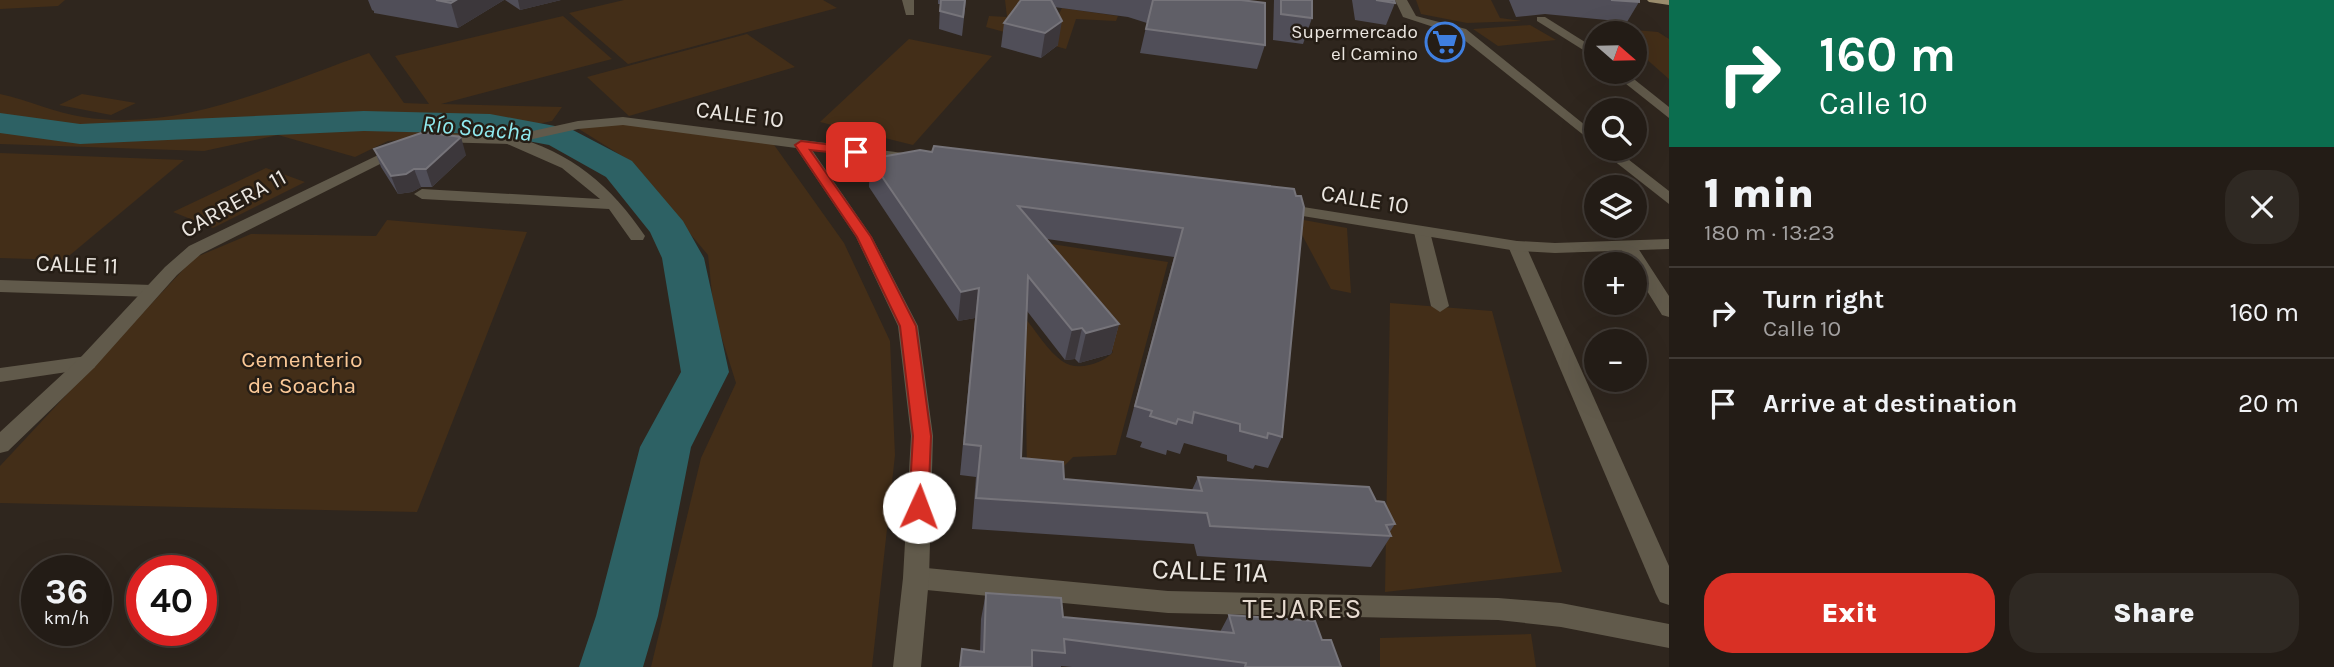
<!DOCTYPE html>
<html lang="en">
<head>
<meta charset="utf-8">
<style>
  body { margin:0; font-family:Karla,sans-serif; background:#2f2923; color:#f1f3f6; height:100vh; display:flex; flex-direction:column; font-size:26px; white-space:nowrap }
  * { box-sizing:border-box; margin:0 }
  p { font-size:23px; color:#a3a1a1 }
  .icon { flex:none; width:38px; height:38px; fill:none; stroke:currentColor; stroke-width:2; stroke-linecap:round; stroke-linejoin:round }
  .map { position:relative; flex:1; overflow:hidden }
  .sheet { display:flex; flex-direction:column; background:#231c16; width:665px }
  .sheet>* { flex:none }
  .guide { background:#0b6e4f; color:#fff; overflow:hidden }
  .needle { width:46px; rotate:110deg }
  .fabs { position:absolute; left:1584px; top:21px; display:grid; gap:14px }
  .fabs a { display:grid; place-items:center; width:63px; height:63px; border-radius:50%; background:#231c16; box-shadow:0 7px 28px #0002,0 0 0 2px #403a35; font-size:35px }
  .speed { position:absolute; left:21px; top:555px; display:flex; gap:14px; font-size:35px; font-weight:700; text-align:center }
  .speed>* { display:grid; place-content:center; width:91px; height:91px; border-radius:50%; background:#231c16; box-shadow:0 7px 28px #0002,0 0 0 2px #403a35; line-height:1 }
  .speed small { font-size:18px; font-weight:400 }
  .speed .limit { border:10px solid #d22; background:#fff; color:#111 }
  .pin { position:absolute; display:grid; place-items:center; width:60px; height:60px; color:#fff; margin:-30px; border-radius:14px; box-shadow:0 4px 10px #0006 }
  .me { position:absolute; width:77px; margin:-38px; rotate:2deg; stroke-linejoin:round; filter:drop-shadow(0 0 5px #0008) }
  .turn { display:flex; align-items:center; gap:24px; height:147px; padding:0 35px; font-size:32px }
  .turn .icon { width:91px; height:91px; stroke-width:2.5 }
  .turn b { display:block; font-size:49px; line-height:60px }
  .round { display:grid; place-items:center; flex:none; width:74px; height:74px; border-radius:28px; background:#2f2923 }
  .overview { display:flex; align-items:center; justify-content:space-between; height:119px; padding:0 35px }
  h1 { font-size:42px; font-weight:800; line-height:52px }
  .button { display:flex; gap:14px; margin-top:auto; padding:14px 35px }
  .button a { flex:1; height:80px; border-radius:28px; background:#d93025; color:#fff; font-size:28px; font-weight:800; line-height:80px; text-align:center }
  .button a+a { background:#2f2923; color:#f1f3f6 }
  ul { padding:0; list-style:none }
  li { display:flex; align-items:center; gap:21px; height:91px; padding:0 35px; border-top:2px solid #403a35 }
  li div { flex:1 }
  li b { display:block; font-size:26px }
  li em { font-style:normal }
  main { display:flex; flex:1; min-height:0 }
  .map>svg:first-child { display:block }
</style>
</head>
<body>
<main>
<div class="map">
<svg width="1669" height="667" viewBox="0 0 1669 667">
  <rect width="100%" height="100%" fill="#2f261e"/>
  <!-- green -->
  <g fill="#432e18">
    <path d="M0,0H65L58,6L0,9Z"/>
    <path d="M624,0H823L837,8L628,64L569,13Z"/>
    <path d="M1005,0H1031L1047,37L1062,8L1118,16L1116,21L1076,19L1066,49L986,27L989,16L1007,17Z"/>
    <path d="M1416,0H1491L1500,18L1522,21L1467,23L1421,14Z"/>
    <path d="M563,16L612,59L441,104L562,107L552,121L506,131L388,141L355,157L278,135L204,151L0,144V94C28,100 55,113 83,117C181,133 279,84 369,53L404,103L429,104L395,56Z"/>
    <path d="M1530,25L1556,40L1498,46L1473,29Z"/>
    <path d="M1611,28L1658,32L1669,39V79L1635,49L1634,33H1617Z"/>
    <path d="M747,34L795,67L629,116L587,77Z"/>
    <path d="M909,39L992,56L913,145L820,122Z"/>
    <path d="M82,94L136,103L111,115L59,105Z"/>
    <path d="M622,124L772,142L844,243L890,341L895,455L872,667H651L701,458L736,383L714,313L708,255L627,159L574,126Z"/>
    <path d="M0,153L184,160L64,260L0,258Z"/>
    <path d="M266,168L305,182L213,228L173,212Z"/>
    <path d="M995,208L1032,241L1168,262L1116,455L1073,457L1063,467L1027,483L1025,318C1036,331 1048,351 1062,361C1076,372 1103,364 1113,352Z"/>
    <path d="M1293,218L1347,228L1351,293L1331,289Z"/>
    <path d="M387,220L527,232L417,512L0,503V466L194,258L251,234L376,236Z"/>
    <path d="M1390,303L1492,311L1562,572L1385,592Z"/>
    <path d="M1531,634L1536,667H1380V638Z"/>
  </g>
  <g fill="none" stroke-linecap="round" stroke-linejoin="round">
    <!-- river -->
    <path fill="#2d6164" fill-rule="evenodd" d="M364,111L490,114L571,129L632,161L683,221L704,258L729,372L691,447L658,616L643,667H579L596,616L640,447L681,372L662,258L650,232L606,177L549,145L490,134L364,131L80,144L0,133V113L80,124Z"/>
    <!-- minor -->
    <g fill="#615a4b" fill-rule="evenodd">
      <path d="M902,0H914V15H906Z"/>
      <path d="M1395,0H1407L1416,16L1466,29L1596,134V145L1458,35L1403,17Z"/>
      <path d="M1537,17H1545L1596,49V58L1537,21Z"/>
      <path d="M1634,50L1642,51L1644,54L1634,58Z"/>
      <path d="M1611,72H1625L1669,107V118Z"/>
      <path d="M510,136C571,151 612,187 645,236L643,240H631L609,209L422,199L414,194L422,189L600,199L562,168L505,143L503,140Z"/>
      <path d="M1599,149H1615L1669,191V204Z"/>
      <path d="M1422,227L1430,232L1449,306L1440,312L1431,306L1414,232Z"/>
      <path d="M1517,241L1526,246L1669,566V605L1660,602L1656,594L1508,246Z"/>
      <path d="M1628,241L1634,242L1669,296V317L1662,315L1634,270V264H1631L1619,246Z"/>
      <path d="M0,280L152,285L161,291L152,297L0,292Z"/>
      <path d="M87,356L94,358L97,363L94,368L0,382V368Z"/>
      <path d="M916,567L1168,591L1498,598L1561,603L1669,624V648L1561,627L1498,620L1168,613L916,589L907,586L903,578L907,570Z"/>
    </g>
    <!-- tertiary -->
    <g fill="#615a4b" fill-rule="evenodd">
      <path d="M623,117L911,154L919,159L911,164L812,150L872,237L918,326L933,436L929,578L921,667H893L903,578L911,436L898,326L856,237L796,148L623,125L578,129L510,144L435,142L428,138L435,134L510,136L578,121Z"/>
      <path d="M399,145L404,146V152L201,254L177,275L94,368L8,451L0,453V432L80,358L165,267L189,246Z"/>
      <path d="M1278,203L1517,241L1555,243L1669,239V249L1555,253L1517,251L1272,211V205Z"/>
    </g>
    <!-- primary -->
    <path fill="#9a8c6d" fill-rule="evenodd" d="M1647,0H1669V5L1649,2Z"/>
  </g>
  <!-- wall -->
  <g fill="#504e58">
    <path d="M368,0H504L458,28L374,13V11L372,10Z"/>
    <path d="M505,0H561L520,10Z"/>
    <path d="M938,0H966L962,36L939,29L940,4H938Z"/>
    <path d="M1021,0H1241L1265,45L1257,69L1140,53L1147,23L1128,17L1054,7L1058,45L1041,58L1001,47L1004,23Z"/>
    <path d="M1274,0H1312V18L1303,44L1273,40Z"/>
    <path d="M1352,0H1394L1395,3L1386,25L1355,20Z"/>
    <path d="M1509,0H1639V2L1627,22L1545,14L1516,17Z"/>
    <path d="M374,149L466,155L432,187H421L412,192L398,194L381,167Z"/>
    <path d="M870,159L1294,189L1282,437L1268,468L1255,465L1253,469L1227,461V455L1184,443L1180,454L1167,450L1166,455L1140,447L1142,442L1126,437L1174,257L1047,239L1119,324L1111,354L1079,363L1075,359L1065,360L1027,311L1021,458L1064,479L1192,490L1198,477L1376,501L1395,524L1389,533L1391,536L1371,567L1197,556L1194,544L972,529L976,477L960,475L975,318L958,321L869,187Z"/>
    <path d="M986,593L1063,617L1220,632L1229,615L1322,640L1341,667H1072L1061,666V667H959L962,649L980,652L981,619Z"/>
  </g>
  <!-- shaded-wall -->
  <g fill="#3c373b">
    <path d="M456,0H504L458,28L451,3Z"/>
    <path d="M518,0H561L520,10Z"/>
    <path d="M1062,21L1058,45L1041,58L1045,33Z"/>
    <path d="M461,137L466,155L432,187L426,169Z"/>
    <path d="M414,169L421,187L412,192L398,194L391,176Z"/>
    <path d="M979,288L975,318L958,321L961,292Z"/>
    <path d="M1119,324L1111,354L1079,363L1086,333Z"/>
    <path d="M1082,328L1075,359L1065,360L1072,330Z"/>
  </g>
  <!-- building -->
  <g fill="#605f67" stroke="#76747a" stroke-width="2">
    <path d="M436,0H456L451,3Z"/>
    <path d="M941,0H965L963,17L940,11Z"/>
    <path d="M1021,0H1051L1062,21L1045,33L1004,23Z"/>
    <path d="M1153,0H1241L1265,3V45L1146,29Z"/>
    <path d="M1281,0H1312V18L1281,14Z"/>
    <path d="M1376,0H1394L1395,3Z"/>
    <path d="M1611,0H1639V2Z"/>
    <path d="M424,132L461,137L426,169H414L406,174L391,176L374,149Z"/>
    <path d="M934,146L1294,189L1296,196H1301L1304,207L1282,437L1268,433L1267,438L1240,431V424L1194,412L1192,423L1178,419L1176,424L1150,416L1152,411L1135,406L1183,228L1018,206L1119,324L1086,333L1082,328L1072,330L1028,276L1021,458L1063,462L1064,479L1202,491L1198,477L1369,487L1376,501L1384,502L1395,524L1386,525L1391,536L1210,526L1207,513L976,498L981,446L964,444L979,288L961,292L870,159L920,150L932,152Z"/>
    <path d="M986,593L1061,598L1063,617L1234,633L1229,615L1315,621L1322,640H1331L1341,667H1245L1246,663L1064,639L1065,653L1032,650V667H960L962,649L984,652Z"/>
  </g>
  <!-- route -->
  <path fill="#d93025" stroke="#8d1f18" stroke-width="2" d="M801,141L856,148L862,152L856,155L810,150L871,237L916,326L931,436L928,507L926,512H912L909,507L913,436L900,326L857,237L795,145Z"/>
  <!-- icons -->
  <defs>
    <symbol id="supermarket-ring" viewBox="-11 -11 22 22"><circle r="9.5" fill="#251d15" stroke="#3f7fe0" stroke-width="1.5"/><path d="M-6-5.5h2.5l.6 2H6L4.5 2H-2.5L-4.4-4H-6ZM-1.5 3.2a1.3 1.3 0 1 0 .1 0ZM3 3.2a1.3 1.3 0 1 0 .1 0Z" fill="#3f7fe0"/></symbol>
  </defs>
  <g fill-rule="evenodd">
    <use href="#supermarket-ring" x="1423" y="20" width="44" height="44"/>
  </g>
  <g text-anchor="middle" stroke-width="5" stroke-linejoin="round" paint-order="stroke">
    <!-- far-poi labels -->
    <g font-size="19" fill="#ebe6e0" stroke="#251d15" text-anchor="end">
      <text x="1418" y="38">Supermercado<tspan x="1418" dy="22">el Camino</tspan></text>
    </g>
    <!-- street labels -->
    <g font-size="23" fill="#ebe6e0" stroke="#251d15">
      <text transform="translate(740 114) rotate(7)" y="8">CALLE 10</text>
      <text transform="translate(1365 199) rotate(9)" y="8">CALLE 10</text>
      <text transform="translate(233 203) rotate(-29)" y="8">CARRERA 11</text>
      <text transform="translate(77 264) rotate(2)" y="8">CALLE 11</text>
    </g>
    <!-- park labels -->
    <g font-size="23" fill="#fac897" stroke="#251d15">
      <text x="302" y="367">Cementerio<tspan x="302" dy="26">de Soacha</tspan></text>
    </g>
    <!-- water labels -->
    <g font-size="24" font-style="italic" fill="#90e9ee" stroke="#251d15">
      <text transform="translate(477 128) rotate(5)" y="8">Río Soacha</text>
    </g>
    <!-- near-street labels -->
    <g font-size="28" fill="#ebe6e0" stroke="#251d15">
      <text transform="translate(1210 570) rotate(2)" y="10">CALLE 11A</text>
    </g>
    <!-- near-neighbourhood labels -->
    <g font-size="28" letter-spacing="2" fill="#e7dbd1" stroke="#251d15">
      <text x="1303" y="618">TEJARES</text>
    </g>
  </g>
</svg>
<div class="fabs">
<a><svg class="needle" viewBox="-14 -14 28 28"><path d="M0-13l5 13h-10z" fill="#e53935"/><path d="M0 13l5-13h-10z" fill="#a3a1a1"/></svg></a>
<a><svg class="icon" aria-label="search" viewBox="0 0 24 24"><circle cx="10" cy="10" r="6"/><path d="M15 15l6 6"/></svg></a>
<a><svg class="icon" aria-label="layers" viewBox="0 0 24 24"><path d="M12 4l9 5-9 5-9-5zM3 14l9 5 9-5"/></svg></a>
<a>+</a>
<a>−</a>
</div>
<div class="speed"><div>36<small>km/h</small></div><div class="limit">40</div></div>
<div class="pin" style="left:856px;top:152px;background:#d93025"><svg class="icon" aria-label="arrive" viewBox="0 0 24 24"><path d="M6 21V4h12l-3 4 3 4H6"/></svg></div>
<svg class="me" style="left:919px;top:507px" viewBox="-20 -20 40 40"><circle r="19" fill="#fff"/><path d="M0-13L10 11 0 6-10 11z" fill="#d93025"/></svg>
</div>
<section class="sheet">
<div class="guide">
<div class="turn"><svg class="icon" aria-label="right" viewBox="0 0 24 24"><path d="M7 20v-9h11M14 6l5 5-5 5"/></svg><div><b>160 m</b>Calle 10</div></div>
</div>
<div class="overview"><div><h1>1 min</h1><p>180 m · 13:23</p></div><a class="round"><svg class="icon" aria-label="close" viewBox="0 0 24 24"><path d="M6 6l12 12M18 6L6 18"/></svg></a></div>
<ul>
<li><svg class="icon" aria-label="right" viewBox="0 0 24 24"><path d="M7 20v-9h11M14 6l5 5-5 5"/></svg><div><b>Turn right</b><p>Calle 10</p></div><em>160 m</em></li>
<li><svg class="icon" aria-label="arrive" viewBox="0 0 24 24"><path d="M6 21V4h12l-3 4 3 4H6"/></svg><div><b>Arrive at destination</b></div><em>20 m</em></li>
</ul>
<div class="button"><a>Exit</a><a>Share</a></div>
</section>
</main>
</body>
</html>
